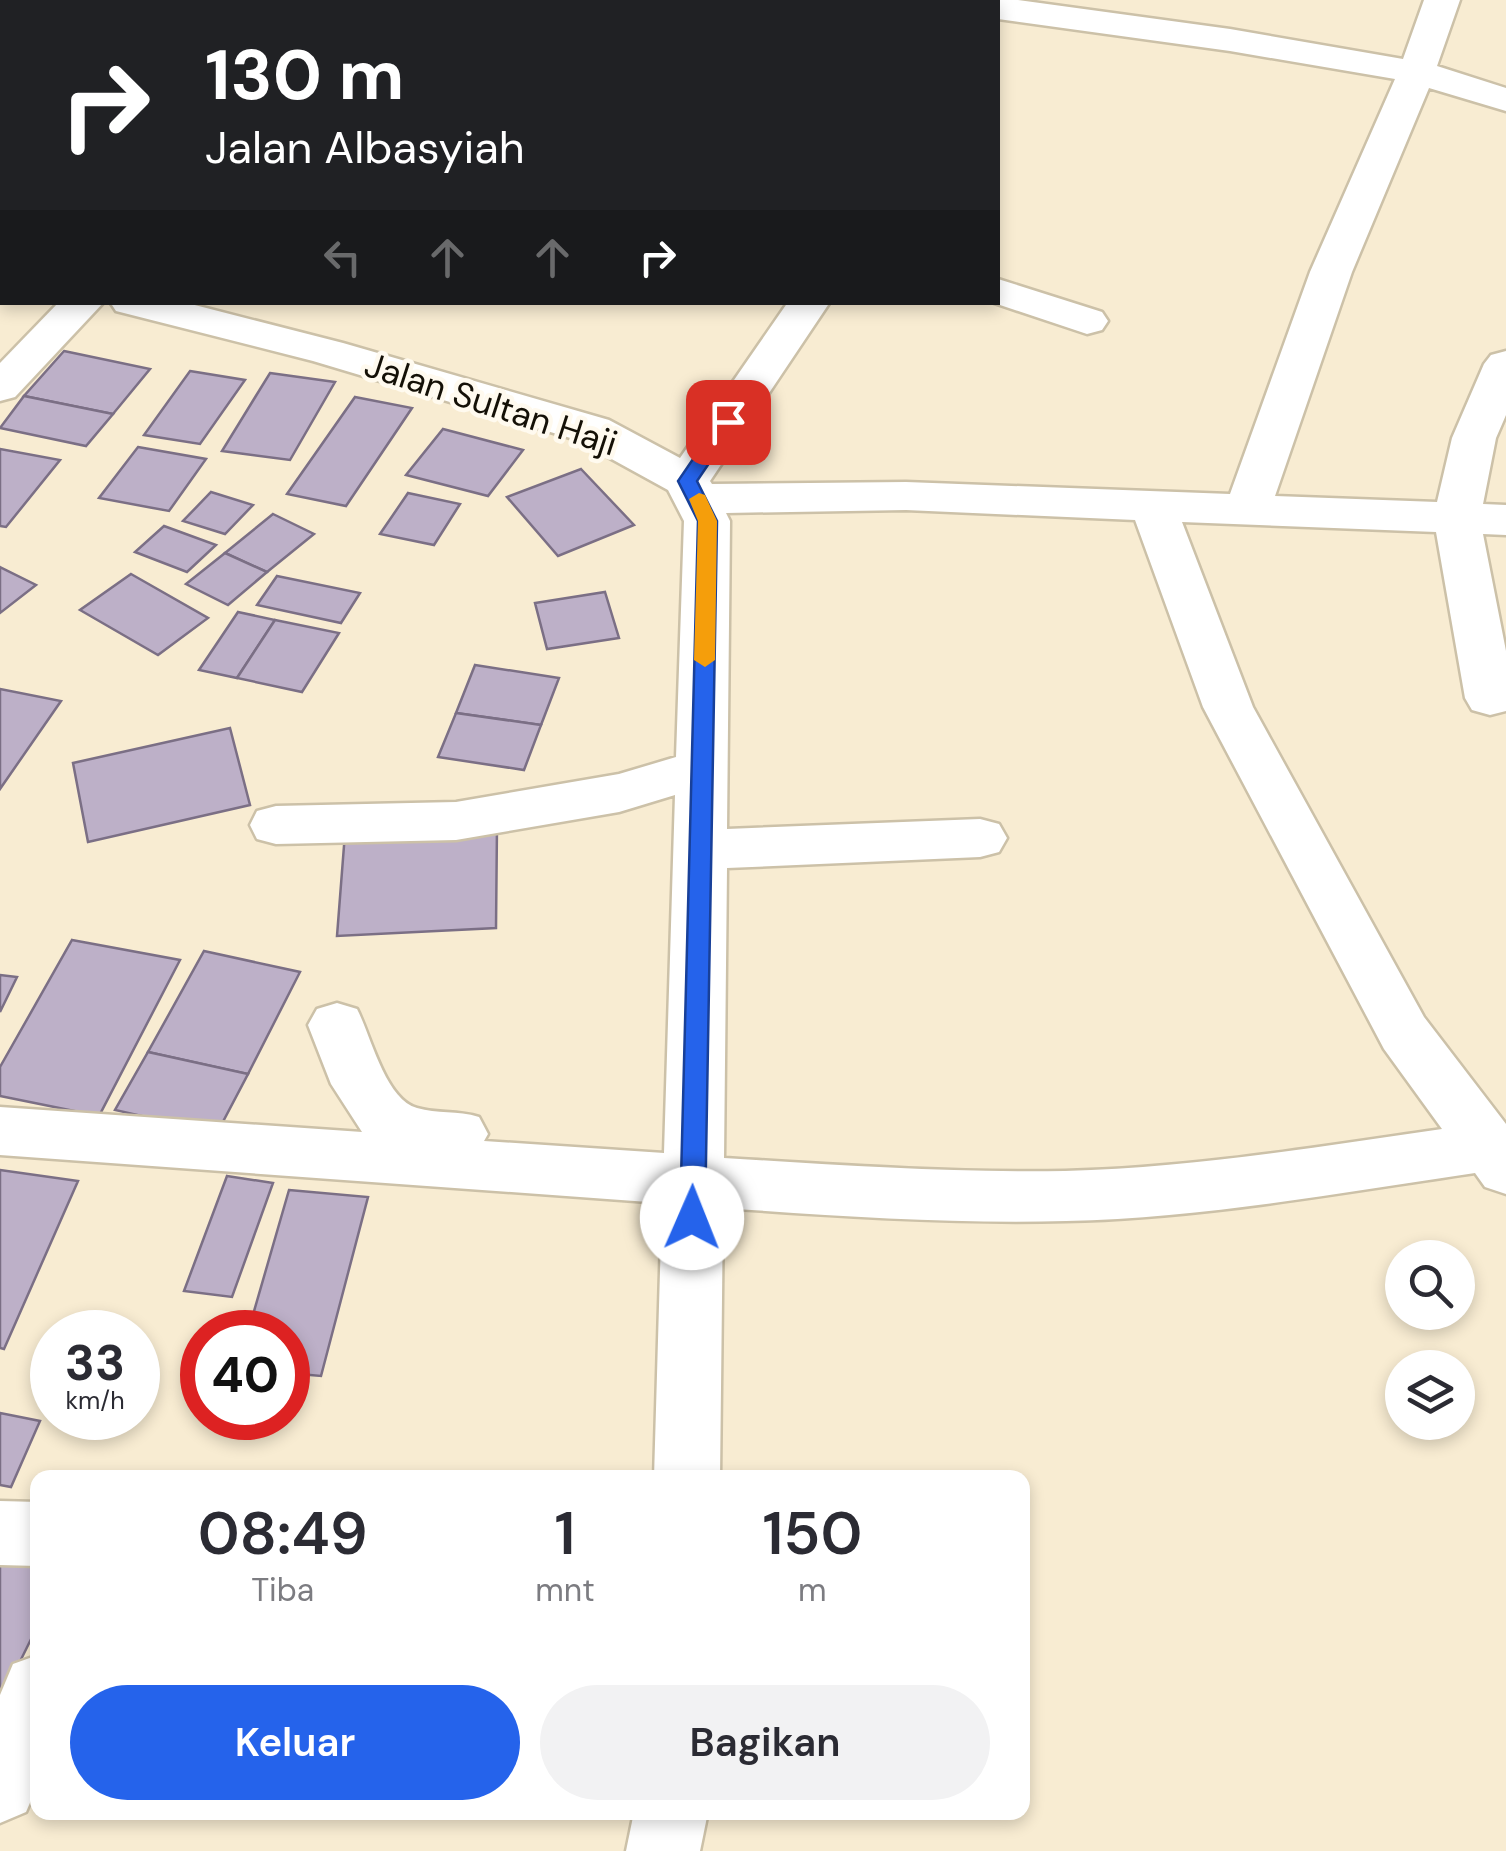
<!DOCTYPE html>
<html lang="id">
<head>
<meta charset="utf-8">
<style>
  body { margin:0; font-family:"DM Sans",sans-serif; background:#f2f2f3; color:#2b2b33; height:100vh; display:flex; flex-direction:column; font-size:38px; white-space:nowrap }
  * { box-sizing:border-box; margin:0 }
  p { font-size:32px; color:#7c7c81 }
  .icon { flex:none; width:55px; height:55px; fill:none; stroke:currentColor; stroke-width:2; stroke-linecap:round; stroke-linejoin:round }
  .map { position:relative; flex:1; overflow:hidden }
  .drawer { position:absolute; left:30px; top:1470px; width:1000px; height:350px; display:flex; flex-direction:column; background:#fff; border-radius:20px; box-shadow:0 5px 15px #0003 }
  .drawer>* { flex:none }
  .hud { position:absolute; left:0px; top:0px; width:1000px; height:305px; box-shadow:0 5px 15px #0003; background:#202124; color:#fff; overflow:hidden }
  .fabs { position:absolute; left:1385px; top:1240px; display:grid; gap:20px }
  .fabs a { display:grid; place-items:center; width:90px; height:90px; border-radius:50%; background:#fff; box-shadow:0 5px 15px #0003; font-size:50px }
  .speed { position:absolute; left:30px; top:1310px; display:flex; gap:20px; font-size:50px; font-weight:700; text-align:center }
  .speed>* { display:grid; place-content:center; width:130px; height:130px; border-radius:50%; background:#fff; box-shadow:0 5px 15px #0003; line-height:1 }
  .speed small { font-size:25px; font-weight:400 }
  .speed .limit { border:15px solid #d22; background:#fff; color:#111 }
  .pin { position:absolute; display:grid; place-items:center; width:85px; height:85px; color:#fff; margin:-42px; border-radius:20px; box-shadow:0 5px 15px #0006 }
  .me { position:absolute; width:110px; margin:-55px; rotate:1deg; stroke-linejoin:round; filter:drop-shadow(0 0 8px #0008) }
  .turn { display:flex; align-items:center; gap:35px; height:210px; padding:0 40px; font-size:45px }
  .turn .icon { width:130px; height:130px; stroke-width:2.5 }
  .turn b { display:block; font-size:70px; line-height:85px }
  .lanes { display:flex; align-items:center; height:95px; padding:0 40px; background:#0003; justify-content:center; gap:50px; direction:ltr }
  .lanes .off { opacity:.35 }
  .eta { display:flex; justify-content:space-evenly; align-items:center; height:170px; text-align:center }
  .eta b { font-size:60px; font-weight:600; line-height:70px }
  .cta { display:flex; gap:20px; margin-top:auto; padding:20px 40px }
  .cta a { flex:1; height:115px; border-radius:60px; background:#2563eb; color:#fff; font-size:40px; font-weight:600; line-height:115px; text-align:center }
  .cta a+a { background:#f2f2f3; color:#2b2b33 }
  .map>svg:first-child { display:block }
</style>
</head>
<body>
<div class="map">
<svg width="1506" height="1851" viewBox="0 0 1506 1851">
  <rect width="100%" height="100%" fill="#f8ecd2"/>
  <!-- building -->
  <g fill="#bdb0c8" stroke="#7b6f85" stroke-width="2.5">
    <path d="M64,351L150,369L113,414L24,396Z"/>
    <path d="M190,371L245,380L200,444L144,435Z"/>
    <path d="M270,373L335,382L290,460L222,451Z"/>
    <path d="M24,396L113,414L86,446L0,428Z"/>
    <path d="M355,397L412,408L346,506L287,494Z"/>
    <path d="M443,429L523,450L488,496L406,475Z"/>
    <path d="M138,447L206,459L169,511L99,498Z"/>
    <path d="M0,449L60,460L6,527L0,526Z"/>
    <path d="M581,469L634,525L558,556L507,497Z"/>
    <path d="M211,492L253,505L225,534L183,521Z"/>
    <path d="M408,493L460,504L434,545L380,534Z"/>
    <path d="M273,514L314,534L267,572L225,553Z"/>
    <path d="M164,526L216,545L187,572L135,552Z"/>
    <path d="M225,553L267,572L228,605L186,584Z"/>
    <path d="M0,567L36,585L0,613Z"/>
    <path d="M131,574L208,618L158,655L80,610Z"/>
    <path d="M277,576L360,593L341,623L257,605Z"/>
    <path d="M605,592L619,638L547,649L535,603Z"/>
    <path d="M238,612L275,620L237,678L199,670Z"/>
    <path d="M275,620L339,633L302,692L237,678Z"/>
    <path d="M475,665L559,678L541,725L456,713Z"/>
    <path d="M0,689L61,701L0,789Z"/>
    <path d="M456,713L541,725L524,770L438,757Z"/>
    <path d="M230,728L250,805L88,842L73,763Z"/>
    <path d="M497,826L496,928L337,936L345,833Z"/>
    <path d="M72,940L180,960L99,1116L0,1096V1067Z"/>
    <path d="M204,951L300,972L248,1074L148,1052Z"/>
    <path d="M0,975L17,977L0,1012Z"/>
    <path d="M148,1052L248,1074L217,1133L115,1110Z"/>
    <path d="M0,1170L78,1181L4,1349L0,1348Z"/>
    <path d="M227,1176L273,1183L232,1297L184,1291Z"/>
    <path d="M289,1190L368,1197L321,1376L288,1373V1332H248Z"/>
    <path d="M0,1413L40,1421L11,1487L0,1485Z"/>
    <path d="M38,1549V1625L0,1702V1550Z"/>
  </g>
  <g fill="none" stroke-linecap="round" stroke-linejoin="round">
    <defs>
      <g id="minor">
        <path d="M987,0H1018L1230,29L1403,59L1424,0H1460L1437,66L1506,88V111L1429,88L1352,272L1275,496L1437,502L1452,438L1484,364L1491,355L1506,351V415L1496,438L1483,504L1506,505V535L1483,534L1506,651V711L1490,715L1472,710L1465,698L1436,532L1182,522L1253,707L1424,1017L1506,1124V1194L1485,1187L1475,1173C1339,1193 1203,1218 1066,1221C951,1224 837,1216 723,1208L720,1478H654L662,1203L0,1155V1107L362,1132L331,1084L308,1025L317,1009L337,1003L357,1009C371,1036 385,1099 417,1108C437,1114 457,1110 479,1117L488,1134L484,1141L664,1153L675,795L619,812L456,840L276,844L257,839L250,825L257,811L276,806L456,802L619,774L676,757L684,521L668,490L577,440L313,361L116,311L110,302H183L343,343L609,420L680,458L788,302H830L710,481L712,484L906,482L1230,494L1310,272L1395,79L1230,51L998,19V2H984ZM906,510L1135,520L1203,707L1384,1049L1442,1129C1317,1147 1192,1168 1065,1171C951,1173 837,1165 724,1158L727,868L980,857L999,852L1007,838L999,824L980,819L727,829L730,521L726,513Z"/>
        <rect x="0" y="261" width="2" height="24"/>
        <path d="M998,279L1102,312L1108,321L1102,330L1087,334L991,302H998Z"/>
        <path d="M59,302H104L15,397L0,401V363Z"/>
        <path d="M0,1501L38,1502V1566L0,1565Z"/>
        <path d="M38,1655V1784L26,1812L0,1823V1695L13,1664Z"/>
        <path d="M634,1812H708L700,1851H626Z"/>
      </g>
    </defs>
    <!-- minor casing -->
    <use href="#minor" stroke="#ccc1a8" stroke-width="5"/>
    <!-- minor -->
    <use href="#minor" fill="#fff" fill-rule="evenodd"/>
  </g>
  <!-- route -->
  <path fill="#2563eb" stroke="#184099" stroke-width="2.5" d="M728,416L737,422L697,481L717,521L705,1218L701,1225L692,1228L684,1225L680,1218L698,521L678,481L721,418Z"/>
  <!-- slow -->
  <path fill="#f59e0b" d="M699,493L705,495L717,521L715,660L705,667L694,660L698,521L689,499Z"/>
  <g text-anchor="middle" stroke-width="9" stroke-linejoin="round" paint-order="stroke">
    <!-- street labels -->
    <g font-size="35" fill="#141007" stroke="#fffaef">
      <text transform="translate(491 404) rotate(18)" y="12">Jalan Sultan Haji</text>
    </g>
  </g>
</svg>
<div class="fabs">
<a><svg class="icon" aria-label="search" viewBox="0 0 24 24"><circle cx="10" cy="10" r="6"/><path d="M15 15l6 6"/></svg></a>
<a><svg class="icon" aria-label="layers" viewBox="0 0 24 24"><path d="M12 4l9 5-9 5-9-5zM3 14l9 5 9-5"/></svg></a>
</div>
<div class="speed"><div>33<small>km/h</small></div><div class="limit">40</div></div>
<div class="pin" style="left:728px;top:422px;background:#d93025"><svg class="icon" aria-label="arrive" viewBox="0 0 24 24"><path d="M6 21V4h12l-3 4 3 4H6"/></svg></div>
<svg class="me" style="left:692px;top:1218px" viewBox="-20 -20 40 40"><circle r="19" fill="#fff"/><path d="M0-13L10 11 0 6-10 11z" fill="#2563eb"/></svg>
<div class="hud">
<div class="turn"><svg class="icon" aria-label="right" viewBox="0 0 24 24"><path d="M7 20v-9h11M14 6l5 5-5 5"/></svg><div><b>130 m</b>Jalan Albasyiah</div></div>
<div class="lanes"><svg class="icon off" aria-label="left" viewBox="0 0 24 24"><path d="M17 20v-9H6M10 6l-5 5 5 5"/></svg><svg class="icon off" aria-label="ahead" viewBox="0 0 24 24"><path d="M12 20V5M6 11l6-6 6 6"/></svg><svg class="icon off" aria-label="ahead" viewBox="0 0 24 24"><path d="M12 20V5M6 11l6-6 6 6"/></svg><svg class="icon" aria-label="right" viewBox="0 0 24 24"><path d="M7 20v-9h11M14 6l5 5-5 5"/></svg></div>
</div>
<section class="drawer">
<div class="eta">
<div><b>08:49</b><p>Tiba</p></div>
<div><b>1</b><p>mnt</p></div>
<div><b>150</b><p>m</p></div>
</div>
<div class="cta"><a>Keluar</a><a>Bagikan</a></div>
</section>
</div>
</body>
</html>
